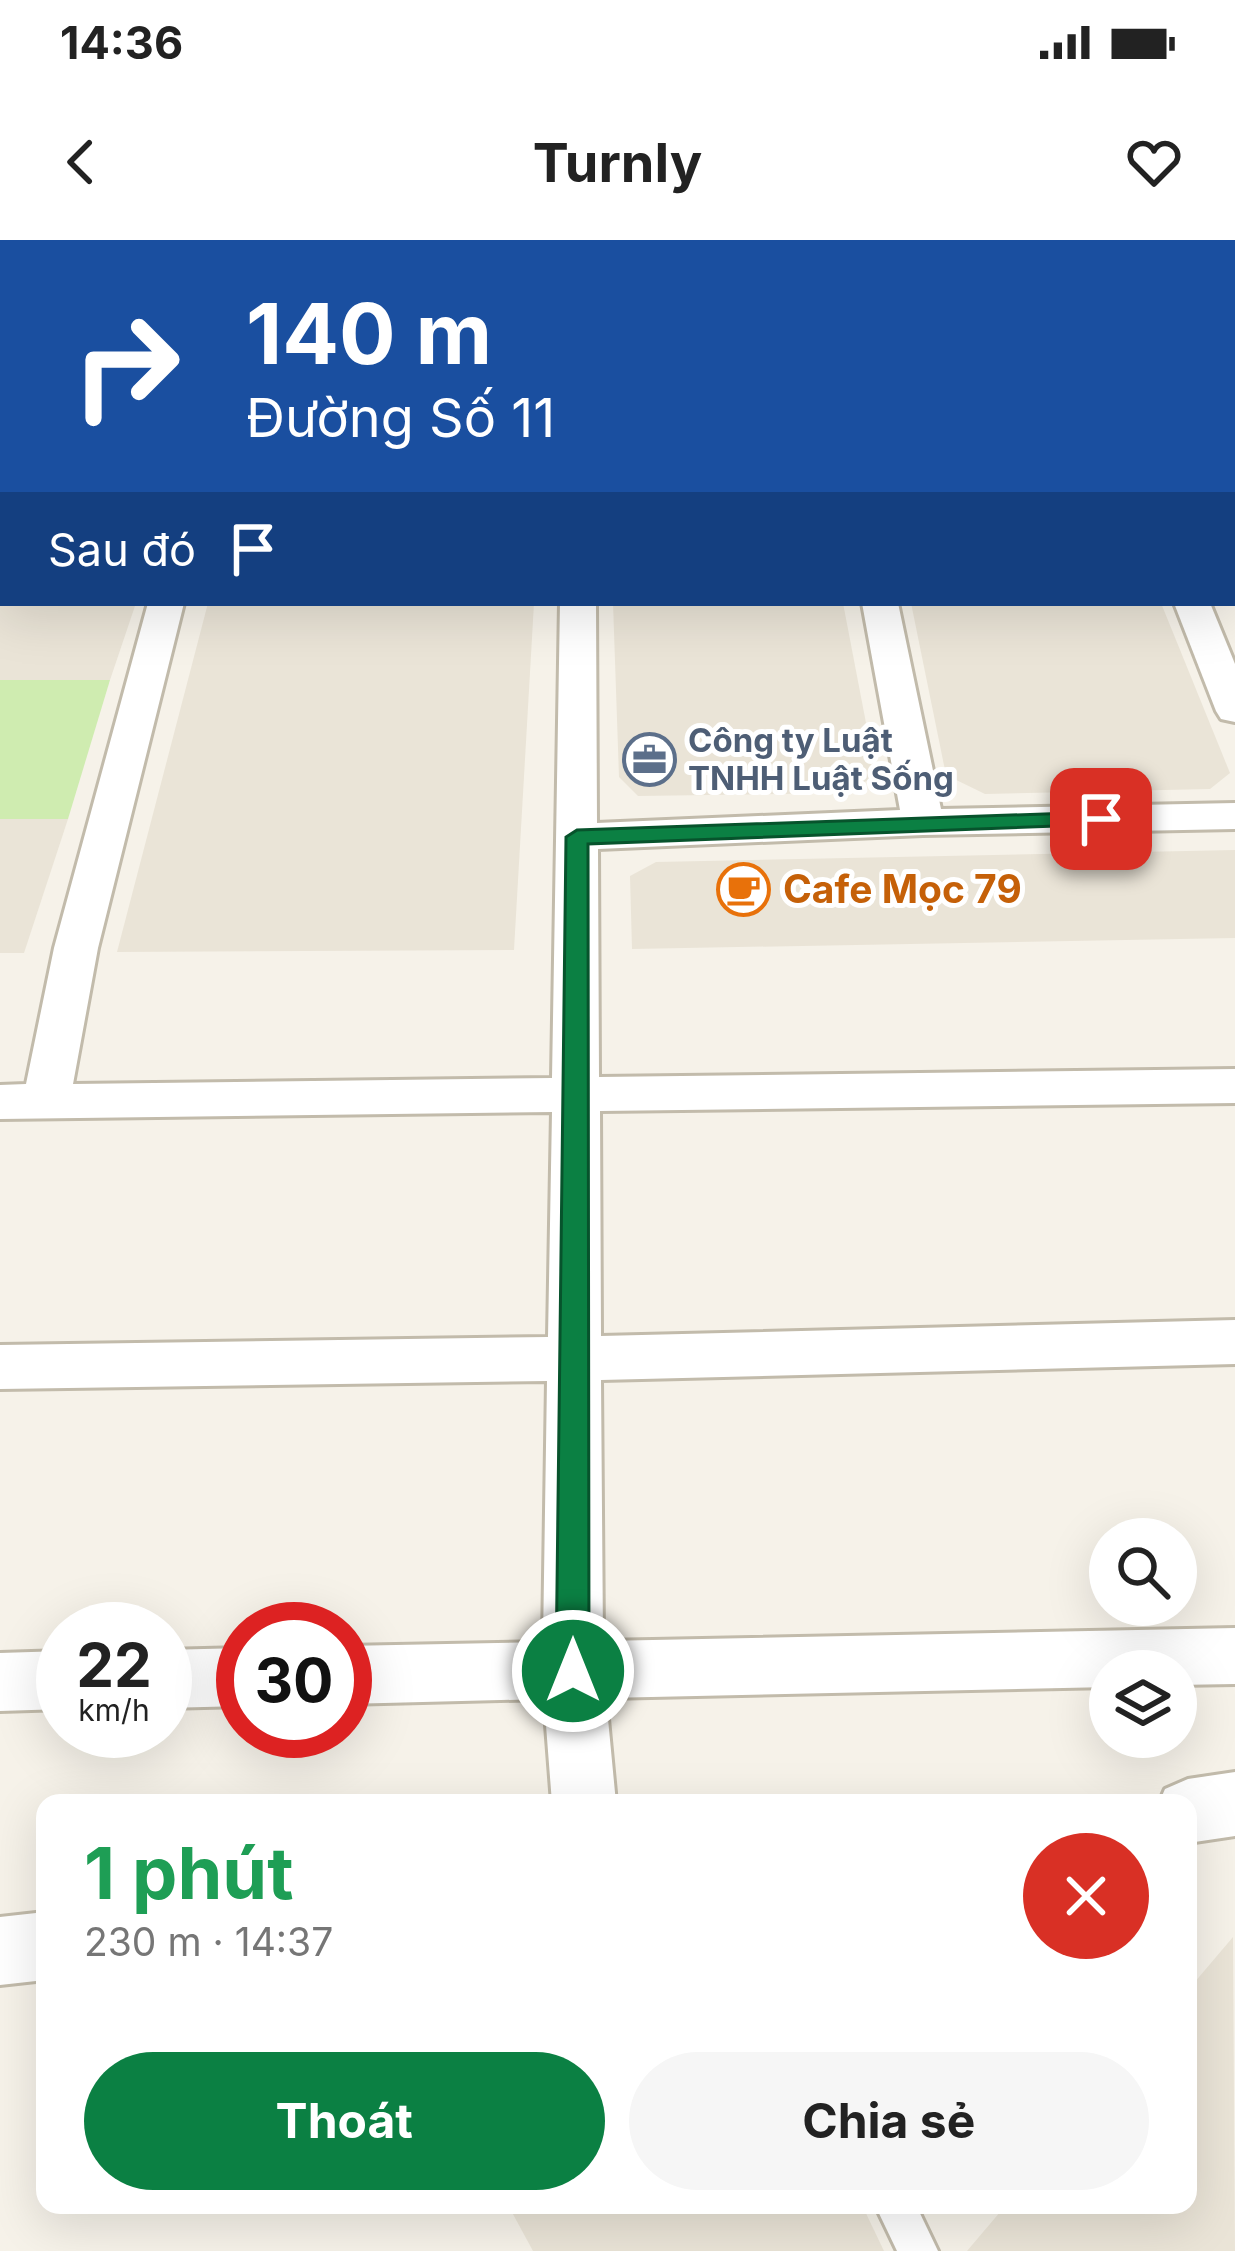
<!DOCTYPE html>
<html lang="vi">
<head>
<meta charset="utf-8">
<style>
  body { margin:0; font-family:Inter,sans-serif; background:#f6f6f6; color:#222; height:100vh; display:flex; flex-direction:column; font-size:45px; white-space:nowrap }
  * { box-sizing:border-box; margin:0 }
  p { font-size:39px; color:#767676 }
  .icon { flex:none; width:66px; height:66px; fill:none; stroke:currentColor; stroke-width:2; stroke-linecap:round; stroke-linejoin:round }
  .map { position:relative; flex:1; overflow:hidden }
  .panel { position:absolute; left:36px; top:1554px; width:1161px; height:420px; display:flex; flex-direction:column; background:#fff; border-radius:24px; box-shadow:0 12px 48px #0002 }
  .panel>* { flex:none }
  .hud { position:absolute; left:0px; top:0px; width:1236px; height:366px; box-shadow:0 12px 48px #0002; background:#1a4fa0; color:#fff; overflow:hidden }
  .tools { position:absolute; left:1089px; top:1278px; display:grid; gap:24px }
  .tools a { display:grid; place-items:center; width:108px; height:108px; border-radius:50%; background:#fff; box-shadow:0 12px 48px #0002; font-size:60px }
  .speed { position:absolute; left:36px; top:1362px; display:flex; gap:24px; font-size:60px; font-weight:700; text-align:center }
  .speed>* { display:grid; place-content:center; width:156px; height:156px; border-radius:50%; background:#fff; box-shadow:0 12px 48px #0002; line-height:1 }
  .speed small { font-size:30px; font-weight:400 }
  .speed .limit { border:18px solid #d22; background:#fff; color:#111 }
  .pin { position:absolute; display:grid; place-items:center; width:102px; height:102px; color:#fff; margin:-51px; border-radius:24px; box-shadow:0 6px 18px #0006 }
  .me { position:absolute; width:132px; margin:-66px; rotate:0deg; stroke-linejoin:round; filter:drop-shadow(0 0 9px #0008) }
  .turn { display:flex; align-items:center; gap:42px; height:252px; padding:0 48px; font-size:54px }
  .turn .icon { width:156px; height:156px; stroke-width:2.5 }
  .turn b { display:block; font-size:84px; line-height:102px }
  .then { display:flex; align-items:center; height:114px; padding:0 48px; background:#0003; gap:24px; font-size:45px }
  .round { display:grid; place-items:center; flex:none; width:126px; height:126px; border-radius:63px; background:#f6f6f6 }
  .head { display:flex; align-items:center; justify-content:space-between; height:204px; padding:0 48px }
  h1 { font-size:72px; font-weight:700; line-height:90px; color:#1e9e55 }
  .cta { display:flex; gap:24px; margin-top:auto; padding:24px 48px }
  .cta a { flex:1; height:138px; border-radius:72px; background:#0b8043; color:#fff; font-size:48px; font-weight:700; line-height:138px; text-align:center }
  .cta a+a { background:#f6f6f6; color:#222 }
  .status { display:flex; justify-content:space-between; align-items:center; height:84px; padding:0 60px; background:#fff; direction:ltr }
  .status svg { height:33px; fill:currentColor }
  header { display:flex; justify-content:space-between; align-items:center; height:156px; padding:0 48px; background:#fff; font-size:54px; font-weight:700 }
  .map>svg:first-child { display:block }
</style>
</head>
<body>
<div class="status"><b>14:36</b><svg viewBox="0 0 49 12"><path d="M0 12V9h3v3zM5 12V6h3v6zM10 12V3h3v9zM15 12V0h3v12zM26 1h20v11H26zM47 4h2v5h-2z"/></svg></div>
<header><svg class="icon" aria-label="back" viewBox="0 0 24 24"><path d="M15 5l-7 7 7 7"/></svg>Turnly<svg class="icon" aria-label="heart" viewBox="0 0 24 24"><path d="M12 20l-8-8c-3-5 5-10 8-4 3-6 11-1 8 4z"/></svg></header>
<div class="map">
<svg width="1235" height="2011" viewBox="0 0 1235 2011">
  <rect width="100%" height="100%" fill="#f6f2e9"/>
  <!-- residential -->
  <g fill="#eae4d7">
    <path d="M0,325L3,363H136L110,440H0Z"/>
    <path d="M208,363H534L514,710L117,712Z"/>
    <path d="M613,363H843L876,535L847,553L638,556L619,537Z"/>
    <path d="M911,363H1161L1230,533L1210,549L985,554L946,535Z"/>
    <path d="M0,579H68L24,713H0Z"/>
    <path d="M1235,610V698L632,709L630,636L656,622Z"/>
    <path d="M1233,1697L1235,2011H967L1006,1965H1188V1750Z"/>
    <path d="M508,1965H862L884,2011H533Z"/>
  </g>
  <!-- green -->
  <path fill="#cfecb0" d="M0,440H110L68,579H0Z"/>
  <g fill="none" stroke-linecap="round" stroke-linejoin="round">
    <defs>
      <path id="lane" d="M875,1965H916L938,2011H897Z"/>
      <g id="street">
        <path d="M250,0H292L295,3H247Z"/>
        <path d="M586,0H735L583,3Z"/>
        <path d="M793,0H821L822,3H794Z"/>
        <path d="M1032,0H1060L1061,3H1033Z"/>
        <rect x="1233" y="288" width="2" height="20"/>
        <rect x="0" y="295" width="3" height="20"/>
        <path d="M148,363H184L98,708L73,844L552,838L560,363H596L597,583L900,570L862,363H898L941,569L1235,563V589L923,595L598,609L599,837L1235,829V863L600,871L601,1096L1235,1080V1124L601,1140L603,1401L1235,1388V1444L1176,1445V1431H1110V1447L606,1458L616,1563H552L544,1459L345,1464V1406L543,1402L547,1141L0,1149V1105L548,1097L552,872L0,879V845L26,844L54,708Z"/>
        <path d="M1174,363H1210L1235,424V482L1221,479L1216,471Z"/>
        <path d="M243,1408V1466L165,1468V1410Z"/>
        <path d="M63,1411V1469L0,1471V1413Z"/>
        <path d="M1235,1532V1596L1188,1603V1563H1159L1165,1549L1188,1539Z"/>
        <path d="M45,1672V1740L0,1745V1677Z"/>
      </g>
    </defs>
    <!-- lane casing -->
    <use href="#lane" stroke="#c2bbab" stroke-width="6"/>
    <!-- street casing -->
    <use href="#street" stroke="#c2bbab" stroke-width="6"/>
    <!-- lane -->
    <use href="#lane" fill="#fff" fill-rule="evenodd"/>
    <!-- street -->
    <use href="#street" fill="#fff" fill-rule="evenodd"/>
  </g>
  <!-- route -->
  <path fill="#0b8043" stroke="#07532c" stroke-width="3" d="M1101,572L1109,574V584L588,604L589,1431L584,1442L573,1446L561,1442L556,1431L566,597L577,590Z"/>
  <!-- icons -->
  <defs>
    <symbol id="office-ring" viewBox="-11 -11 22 22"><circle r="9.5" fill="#fff" stroke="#5c6f8a" stroke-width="1.5"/><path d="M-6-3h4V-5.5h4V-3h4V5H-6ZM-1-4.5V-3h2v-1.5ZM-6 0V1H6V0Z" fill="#5c6f8a"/></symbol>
    <symbol id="cafe-ring" viewBox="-11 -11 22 22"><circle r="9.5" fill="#fff" stroke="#e8710a" stroke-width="1.5"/><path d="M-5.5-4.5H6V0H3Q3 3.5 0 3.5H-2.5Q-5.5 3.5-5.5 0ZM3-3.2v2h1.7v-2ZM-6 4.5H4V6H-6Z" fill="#e8710a"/></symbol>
  </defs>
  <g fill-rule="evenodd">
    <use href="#office-ring" x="620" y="490" width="59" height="59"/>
    <use href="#cafe-ring" x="714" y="620" width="59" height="59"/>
  </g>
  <g text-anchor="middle" stroke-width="10" stroke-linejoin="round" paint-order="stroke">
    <!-- far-service labels -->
    <g font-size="33" font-weight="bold" fill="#4e5e75" stroke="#fff" text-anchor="start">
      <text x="688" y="512">Công ty Luật<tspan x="688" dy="38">TNHH Luật Sống</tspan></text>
    </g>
    <!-- food labels -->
    <g font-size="39" font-weight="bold" fill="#c56008" stroke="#fff" text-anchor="start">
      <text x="783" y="663">Cafe Mọc 79</text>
    </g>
  </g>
</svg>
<div class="tools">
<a><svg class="icon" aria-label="search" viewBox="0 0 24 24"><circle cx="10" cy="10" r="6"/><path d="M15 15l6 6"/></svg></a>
<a><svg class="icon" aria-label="layers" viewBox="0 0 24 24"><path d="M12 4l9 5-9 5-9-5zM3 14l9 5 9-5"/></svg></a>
</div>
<div class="speed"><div>22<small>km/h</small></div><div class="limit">30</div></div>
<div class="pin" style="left:1101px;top:579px;background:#d93025"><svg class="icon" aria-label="arrive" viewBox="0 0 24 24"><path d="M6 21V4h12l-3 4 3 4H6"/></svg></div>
<svg class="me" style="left:573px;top:1431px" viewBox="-20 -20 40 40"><circle r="17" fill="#0b8043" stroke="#fff" stroke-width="3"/><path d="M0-11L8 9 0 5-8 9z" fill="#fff"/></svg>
<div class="hud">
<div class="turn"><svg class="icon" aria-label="right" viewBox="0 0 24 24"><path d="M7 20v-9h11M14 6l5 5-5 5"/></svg><div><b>140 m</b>Đường Số 11</div></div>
<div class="then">Sau đó<svg class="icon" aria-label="arrive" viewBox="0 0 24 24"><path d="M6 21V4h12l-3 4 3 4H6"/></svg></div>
</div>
<section class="panel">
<div class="head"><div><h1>1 phút</h1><p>230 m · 14:37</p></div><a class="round" style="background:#d93025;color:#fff"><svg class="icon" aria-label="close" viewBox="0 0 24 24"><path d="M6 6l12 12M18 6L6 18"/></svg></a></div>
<div class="cta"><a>Thoát</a><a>Chia sẻ</a></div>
</section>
</div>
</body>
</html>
